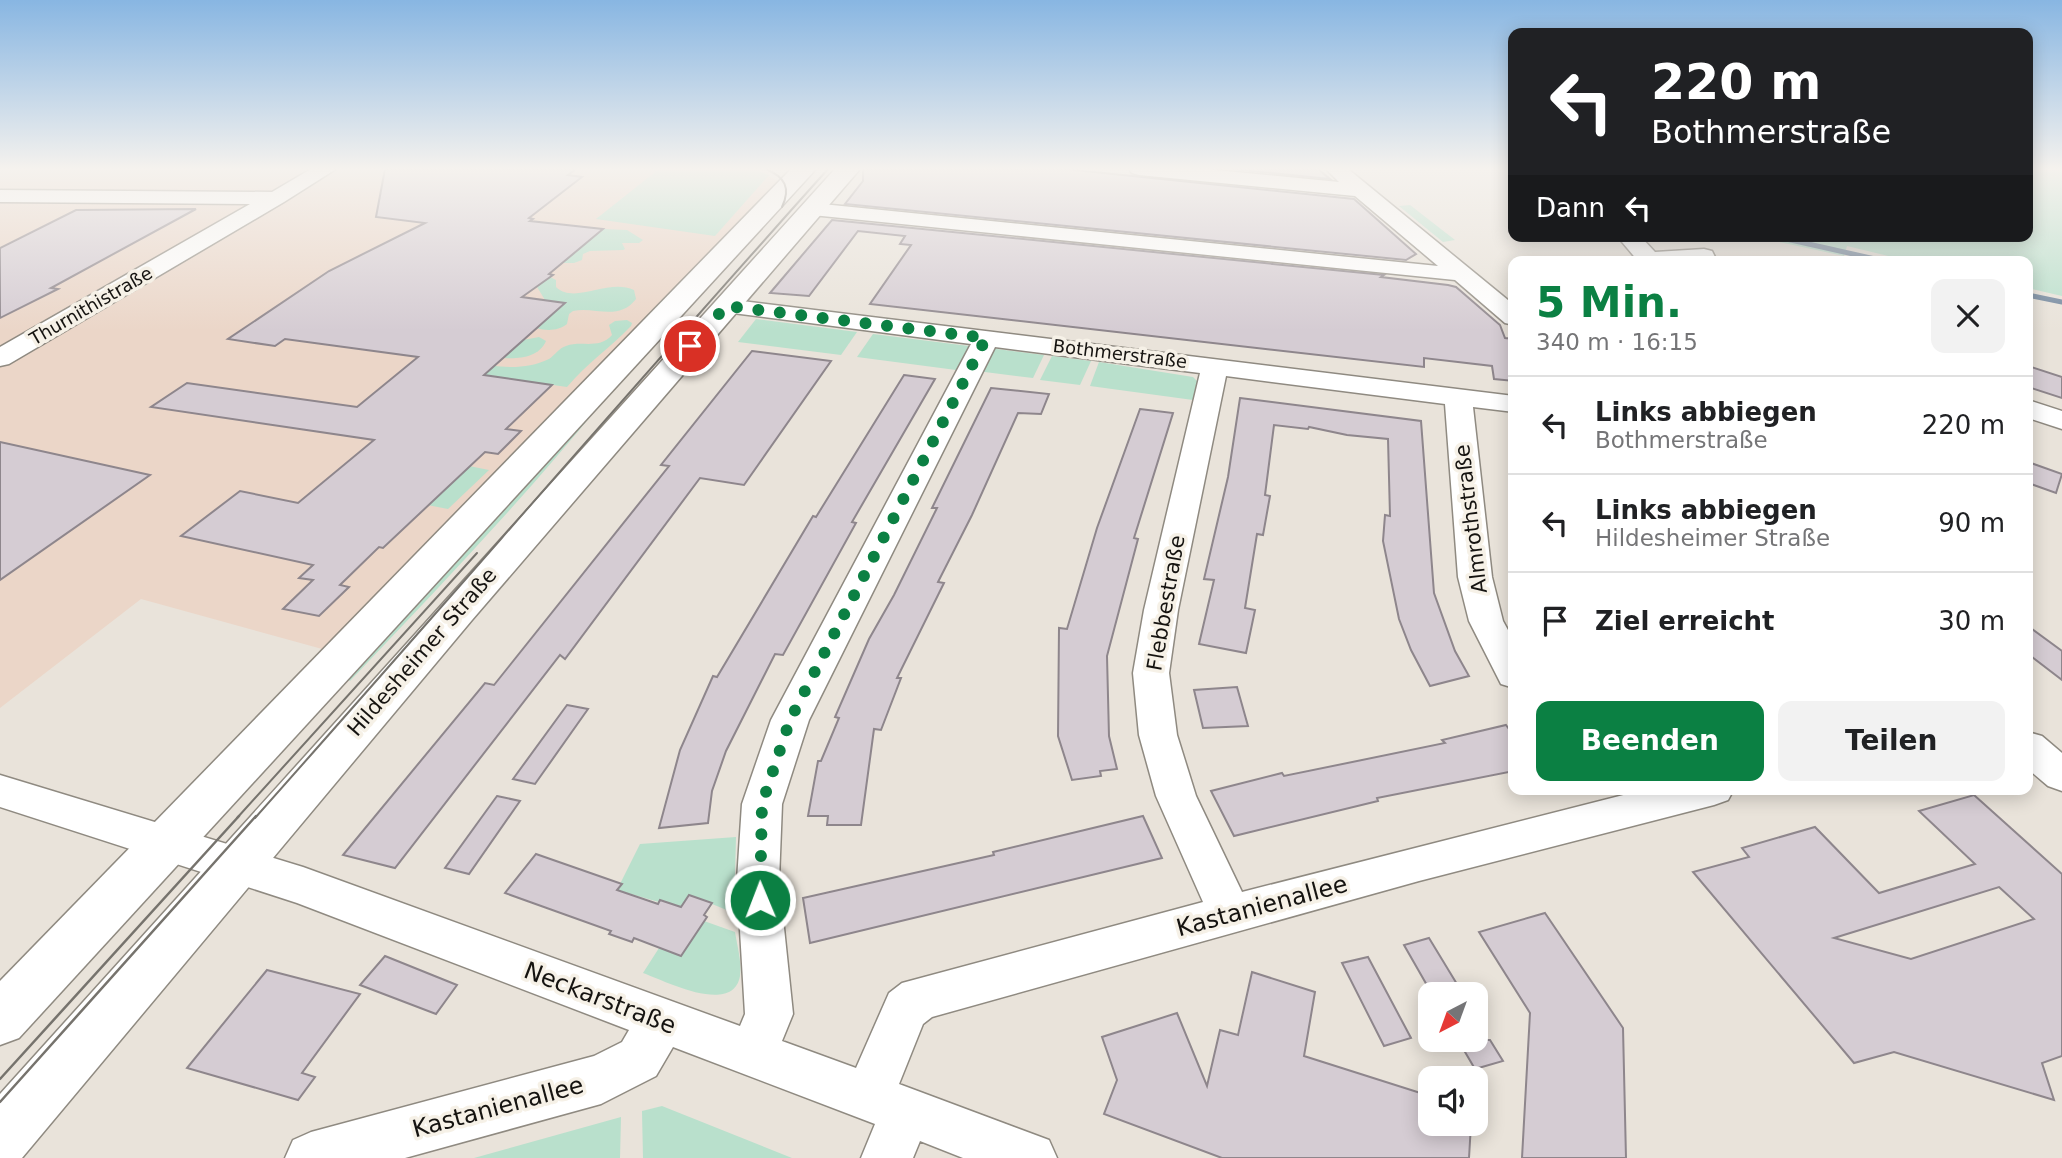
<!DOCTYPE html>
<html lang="de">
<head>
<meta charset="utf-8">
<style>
  body { margin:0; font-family:"DejaVu Sans",sans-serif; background:#f2f2f2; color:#202124; height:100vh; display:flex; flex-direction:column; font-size:26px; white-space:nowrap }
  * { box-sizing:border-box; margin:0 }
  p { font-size:23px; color:#757577 }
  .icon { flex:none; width:38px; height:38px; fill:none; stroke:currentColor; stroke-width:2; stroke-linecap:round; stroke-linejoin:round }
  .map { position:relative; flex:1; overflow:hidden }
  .drawer { position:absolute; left:1508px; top:256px; width:525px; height:539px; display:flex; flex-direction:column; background:#fff; border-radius:14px; box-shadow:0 4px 18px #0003 }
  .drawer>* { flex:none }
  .banner { position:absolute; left:1508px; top:28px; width:525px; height:214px; border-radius:14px; box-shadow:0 4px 18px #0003; background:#202124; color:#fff; overflow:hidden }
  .needle { width:46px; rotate:221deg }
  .tools { position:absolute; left:1418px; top:982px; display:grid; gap:14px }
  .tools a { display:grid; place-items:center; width:70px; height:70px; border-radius:14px; background:#fff; box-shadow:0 4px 18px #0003; font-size:35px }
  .pin { position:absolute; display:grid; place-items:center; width:60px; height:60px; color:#fff; margin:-30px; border:4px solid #fff; border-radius:50%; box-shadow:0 2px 7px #0007 }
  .me { position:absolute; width:77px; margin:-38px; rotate:359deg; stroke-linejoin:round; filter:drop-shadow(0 0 5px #0008) }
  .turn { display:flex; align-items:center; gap:24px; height:147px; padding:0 28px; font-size:32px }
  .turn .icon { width:91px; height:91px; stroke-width:2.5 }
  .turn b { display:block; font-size:49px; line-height:60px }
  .then { display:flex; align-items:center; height:66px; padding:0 28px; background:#0003; gap:14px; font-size:26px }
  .round { display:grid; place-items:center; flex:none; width:74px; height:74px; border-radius:14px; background:#f2f2f2 }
  .overview { display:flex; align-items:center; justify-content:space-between; height:119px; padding:0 28px }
  h1 { font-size:42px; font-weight:800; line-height:52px; color:#0b8043 }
  .button { display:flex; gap:14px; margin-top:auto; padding:14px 28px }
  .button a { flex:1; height:80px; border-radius:14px; background:#0b8043; color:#fff; font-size:28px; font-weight:800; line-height:80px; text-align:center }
  .button a+a { background:#f2f2f2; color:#202124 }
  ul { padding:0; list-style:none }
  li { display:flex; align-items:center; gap:21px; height:98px; padding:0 28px; border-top:2px solid #e0e0e0 }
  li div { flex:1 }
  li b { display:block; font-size:26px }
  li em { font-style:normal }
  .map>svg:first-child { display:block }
</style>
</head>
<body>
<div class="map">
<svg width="2062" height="1158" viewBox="0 0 2062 1158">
  <rect width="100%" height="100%" fill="#e9e3da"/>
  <!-- commercial -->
  <path fill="#ebd6c8" d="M0,169H752L781,182L344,655L141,599L0,708Z"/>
  <!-- green -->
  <g fill="#b9e0cc">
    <path d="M659,169H752L769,175L715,236L596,219Z"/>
    <path d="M2028,169H2062V296L2028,288V261H1909L1847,246L1844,256L1752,236H2028Z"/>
    <path d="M1410,205L1455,240L1443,242L1399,206Z"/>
    <path d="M603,229L627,230L643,240L639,243H622L625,249L623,250L590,251L583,254L582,260L574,263H561Z"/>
    <path d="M550,277L556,280V287C575,305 608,278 634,290L636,299C618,322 595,306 573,311L569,314L567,324C558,331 547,331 536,328L564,303L545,300L534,282Z"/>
    <path d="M756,319L857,332L841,355L738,342Z"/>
    <path d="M627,320L632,323L631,326C610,348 587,363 567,387L463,372L473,363C499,367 524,371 549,359C555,355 559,348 566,346C581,340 599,350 612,335L609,325L615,321Z"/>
    <path d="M873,334L969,346L956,370L857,357Z"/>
    <path d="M539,337L546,341C539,357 520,359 504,358L523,340Z"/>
    <path d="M989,348L1044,355L1033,378L977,371Z"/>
    <path d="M1052,356L1091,361L1080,385L1040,380Z"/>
    <path d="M1099,362L1193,377L1198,382L1193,400L1090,386Z"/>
    <path d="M590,405L599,406C521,502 435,591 350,681L347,679Z"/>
    <path d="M459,464L489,470L448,509L417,503Z"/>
    <path d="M736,837L734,913L712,904L704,915L617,890L640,844Z"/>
    <path d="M704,921L735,932C737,945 742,962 740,976C733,1016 665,981 643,973L659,948L681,956Z"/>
    <path d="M662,1106L792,1158H643L642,1111Z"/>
    <path d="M621,1117L620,1158H474Z"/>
  </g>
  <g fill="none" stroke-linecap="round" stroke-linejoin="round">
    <!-- stream -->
    <g stroke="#71869d" stroke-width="5">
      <path d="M1773,236L1884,261"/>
      <path d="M2028,295L2062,302"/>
    </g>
  </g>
  <!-- building -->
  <g fill="#d5ccd3" stroke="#8e868c" stroke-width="2" fill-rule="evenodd">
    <path d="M385,169H576L568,175L582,177L529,218L533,219L530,221L603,229L549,274L553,275L522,297L565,303L484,375L552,385L506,429L521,431L498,454L485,452L383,548L379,547L340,585L349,587L319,616L283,609L313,580L299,578L313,565L181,536L240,491L298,503L374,440L151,407L187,383L357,407L418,357L285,339L275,346L228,339L329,271L425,223L376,217Z"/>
    <path d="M863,169H1065L1354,199L1416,254L1406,260L845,204L863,181Z"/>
    <path d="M1232,169H1318L1330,179Z"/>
    <path d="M196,209L51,288L58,289L0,318V248L76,210Z"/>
    <path d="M832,220L1384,275L1381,277L1448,285L1456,287L1500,325L1505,338L1514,339V381L1494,379L1492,366L1424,358V367L870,304L911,245L900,244L905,236L858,231L809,296L770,293Z"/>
    <path d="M752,351L831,361L744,485L700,478L565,659L560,655L395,868L343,855L485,683L494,685L669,466L661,465Z"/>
    <path d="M2028,366L2062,377V398L2028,387Z"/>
    <path d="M904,375L935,379L852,522L856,523L783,655L775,654L726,751L712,791L708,823L659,828L680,750L713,676L717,677L813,516L816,517Z"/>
    <path d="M991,388L1049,394L1041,414L1018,413L972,515L938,582L944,583L897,678H901L881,730L874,729L861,825H827L828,816H808L818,761H821L839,718L835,717L869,639L894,595L937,508H932Z"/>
    <path d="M1240,398L1421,421L1434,593L1455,651L1469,676L1430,686L1411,650L1399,619L1383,541L1385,515L1390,516L1388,439L1347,435L1309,427L1308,429L1274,425L1265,495L1270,496L1263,535L1257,534L1245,608L1255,610L1246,653L1199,644L1214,580L1204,579L1228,477Z"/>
    <path d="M1140,409L1173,413L1134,538L1138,539L1107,656L1109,736L1117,769L1100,771L1101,776L1072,780L1058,736L1059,628L1067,629L1097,528Z"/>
    <path d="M0,442L150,475L0,580Z"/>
    <path d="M2028,462L2062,474L2056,493L2028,483Z"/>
    <path d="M2028,626L2062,651V680L2028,654Z"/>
    <path d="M1237,687L1248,726L1203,728L1194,690Z"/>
    <path d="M567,705L588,709L535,784L513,779Z"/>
    <path d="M1506,725L1514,736V771L1377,798L1378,801L1234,836L1211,791L1282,773L1284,776L1445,743L1442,740Z"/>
    <path d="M1974,795L2062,874V1056L2042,1063L2054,1100L1894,1052L1854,1063L1693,872L1749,857L1742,848L1815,827L1879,893L1975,864L1919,811ZM1999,887L2034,919L1911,959L1834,938Z"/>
    <path d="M497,796L520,801L469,874L445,868Z"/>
    <path d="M1143,816L1162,858L810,943L803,898L994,855L993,852Z"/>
    <path d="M536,854L622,884L617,890L658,904L660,900L681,907L689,895L712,903L704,915L707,917L681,956L634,938L632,942L609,934L611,931L505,893Z"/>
    <path d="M1545,913L1623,1028L1626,1158H1522L1530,1013L1479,932Z"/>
    <path d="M1429,938L1463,994H1432L1404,945Z"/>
    <path d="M385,956L457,985L436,1014L360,985Z"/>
    <path d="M1368,957L1411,1038L1384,1046L1342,963Z"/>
    <path d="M267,970L360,994L302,1073L315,1077L298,1100L187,1068Z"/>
    <path d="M1252,972L1315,992L1304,1056L1430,1096V1124H1471L1469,1158H1222L1104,1114L1117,1080L1102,1037L1177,1013L1207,1086L1220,1030L1238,1035Z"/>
    <path d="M1458,1040H1490L1503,1061L1475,1069Z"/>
  </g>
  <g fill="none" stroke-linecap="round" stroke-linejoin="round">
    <defs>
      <g id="minor">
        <path d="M311,169H336L284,202L9,364L0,366V347L250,204L0,202V190L272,192Z"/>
        <path d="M1129,169H1204L1339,182L1326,169H1348L1514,305V325L1505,323L1455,280L812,215L804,214L801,209L804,204L812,203L1438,266L1355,196L1139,175L1132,173Z"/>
        <path d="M1617,236H1640L1655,252L1704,249L1712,251L1717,261H1638Z"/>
        <path d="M726,299L1514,396V412L1473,407L1492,577L1503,621L1514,641V688L1501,684L1469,621L1458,577L1445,404L1226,376L1178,610L1169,673L1177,735L1196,796L1242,892L1647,789H1734L1728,800L1714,805L1419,881L932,1017L923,1024L899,1084L1049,1140L1057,1158H963L920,1141L913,1158H861L875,1124L673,1047L656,1076L601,1104L405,1158H285L293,1140L311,1132L594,1056L622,1042L629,1030L297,903L0,807V775L303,867L740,1026L745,1014L737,880L742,804L771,720L971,344L717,311L714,306L717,301ZM995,347L1200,373L1144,610L1133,673L1139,735L1156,796L1203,902L902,983L889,993L856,1068L782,1041L793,1014L779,880L782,804L809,720Z"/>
        <path d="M2028,400L2062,411V429L2028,418Z"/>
        <path d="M2028,732L2042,736L2062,753V791L2048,786L2028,769Z"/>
      </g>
      <g id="major">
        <path d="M791,169H816L19,1038L0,1045V981Z"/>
        <path d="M835,169H860L472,620L22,1158H0V1094Z"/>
      </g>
    </defs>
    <!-- minor casing -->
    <use href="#minor" stroke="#8f8a81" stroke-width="3"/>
    <!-- major casing -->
    <use href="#major" stroke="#8f8a81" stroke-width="3"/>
    <!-- minor -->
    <use href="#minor" fill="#fff" fill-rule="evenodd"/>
    <!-- major -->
    <use href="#major" fill="#fff" fill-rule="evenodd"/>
    <!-- tram-far1 -->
    <g stroke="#76736d" stroke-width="2">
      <path d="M766,169C785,177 791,188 782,207"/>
      <path d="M237,818L477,553"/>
      <path d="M255,818C447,602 635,384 828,169"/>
    </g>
    <!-- tram -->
    <g stroke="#76736d" stroke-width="2.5">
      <path d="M0,1079L239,816"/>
      <path d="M0,1102L256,816"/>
    </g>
  </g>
  <!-- sky -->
  <linearGradient id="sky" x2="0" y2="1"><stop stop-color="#88b6e2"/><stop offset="0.51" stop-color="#f5f2ee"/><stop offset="1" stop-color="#f5f2ee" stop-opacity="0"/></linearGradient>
  <rect width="2062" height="331" fill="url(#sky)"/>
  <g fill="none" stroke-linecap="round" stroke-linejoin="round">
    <!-- route -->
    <path stroke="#0b8043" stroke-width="12" stroke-dasharray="0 21.6" d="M690,346L726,306L986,338L790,720L762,804L760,900"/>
  </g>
  <g text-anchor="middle" stroke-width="7" stroke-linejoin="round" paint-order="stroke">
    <!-- far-street labels -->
    <g font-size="18" fill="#151310" stroke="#f6f1e7">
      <text transform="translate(91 306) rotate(-30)" y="6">Thurnithistraße</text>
      <text transform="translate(1120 354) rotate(7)" y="6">Bothmerstraße</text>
    </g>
    <!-- street labels -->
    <g font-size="21" fill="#151310" stroke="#f6f1e7">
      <text transform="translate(1471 519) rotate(-97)" y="7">Almrothstraße</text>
      <text transform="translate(1166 603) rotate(-80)" y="7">Flebbestraße</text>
      <text transform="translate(422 652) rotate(-49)" y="7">Hildesheimer Straße</text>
    </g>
    <!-- near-street labels -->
    <g font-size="24" fill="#151310" stroke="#f6f1e7">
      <text transform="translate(1262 906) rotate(-15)" y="8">Kastanienallee</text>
      <text transform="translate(600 998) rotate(21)" y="8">Neckarstraße</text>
      <text transform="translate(498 1107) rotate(-15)" y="8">Kastanienallee</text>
    </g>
  </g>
</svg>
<div class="tools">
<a><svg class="needle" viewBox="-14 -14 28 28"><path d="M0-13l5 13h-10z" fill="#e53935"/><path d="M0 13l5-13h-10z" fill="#757577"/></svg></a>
<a><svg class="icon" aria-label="sound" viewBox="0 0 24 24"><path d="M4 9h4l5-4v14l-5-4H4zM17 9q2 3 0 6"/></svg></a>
</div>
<div class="pin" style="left:690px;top:346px;background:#d93025"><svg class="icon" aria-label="arrive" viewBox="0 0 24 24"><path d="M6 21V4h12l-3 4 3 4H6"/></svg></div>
<svg class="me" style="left:760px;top:900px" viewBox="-20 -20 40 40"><circle r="17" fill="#0b8043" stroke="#fff" stroke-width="3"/><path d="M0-11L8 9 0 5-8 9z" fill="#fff"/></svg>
<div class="banner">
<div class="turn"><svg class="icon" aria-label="left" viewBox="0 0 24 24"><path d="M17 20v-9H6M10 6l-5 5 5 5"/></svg><div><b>220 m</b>Bothmerstraße</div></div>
<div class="then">Dann<svg class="icon" aria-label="left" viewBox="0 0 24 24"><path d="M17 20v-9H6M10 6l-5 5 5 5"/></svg></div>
</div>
<section class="drawer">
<div class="overview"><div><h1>5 Min.</h1><p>340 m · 16:15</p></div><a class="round"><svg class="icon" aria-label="close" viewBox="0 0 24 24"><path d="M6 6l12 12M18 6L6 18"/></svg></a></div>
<ul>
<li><svg class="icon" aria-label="left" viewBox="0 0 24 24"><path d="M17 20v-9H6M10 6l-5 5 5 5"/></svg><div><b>Links abbiegen</b><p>Bothmerstraße</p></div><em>220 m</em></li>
<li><svg class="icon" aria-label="left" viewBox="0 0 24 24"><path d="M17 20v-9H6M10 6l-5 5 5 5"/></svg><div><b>Links abbiegen</b><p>Hildesheimer Straße</p></div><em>90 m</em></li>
<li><svg class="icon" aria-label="arrive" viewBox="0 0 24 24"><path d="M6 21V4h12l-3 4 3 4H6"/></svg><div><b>Ziel erreicht</b></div><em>30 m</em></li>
</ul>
<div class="button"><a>Beenden</a><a>Teilen</a></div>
</section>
</div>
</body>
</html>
